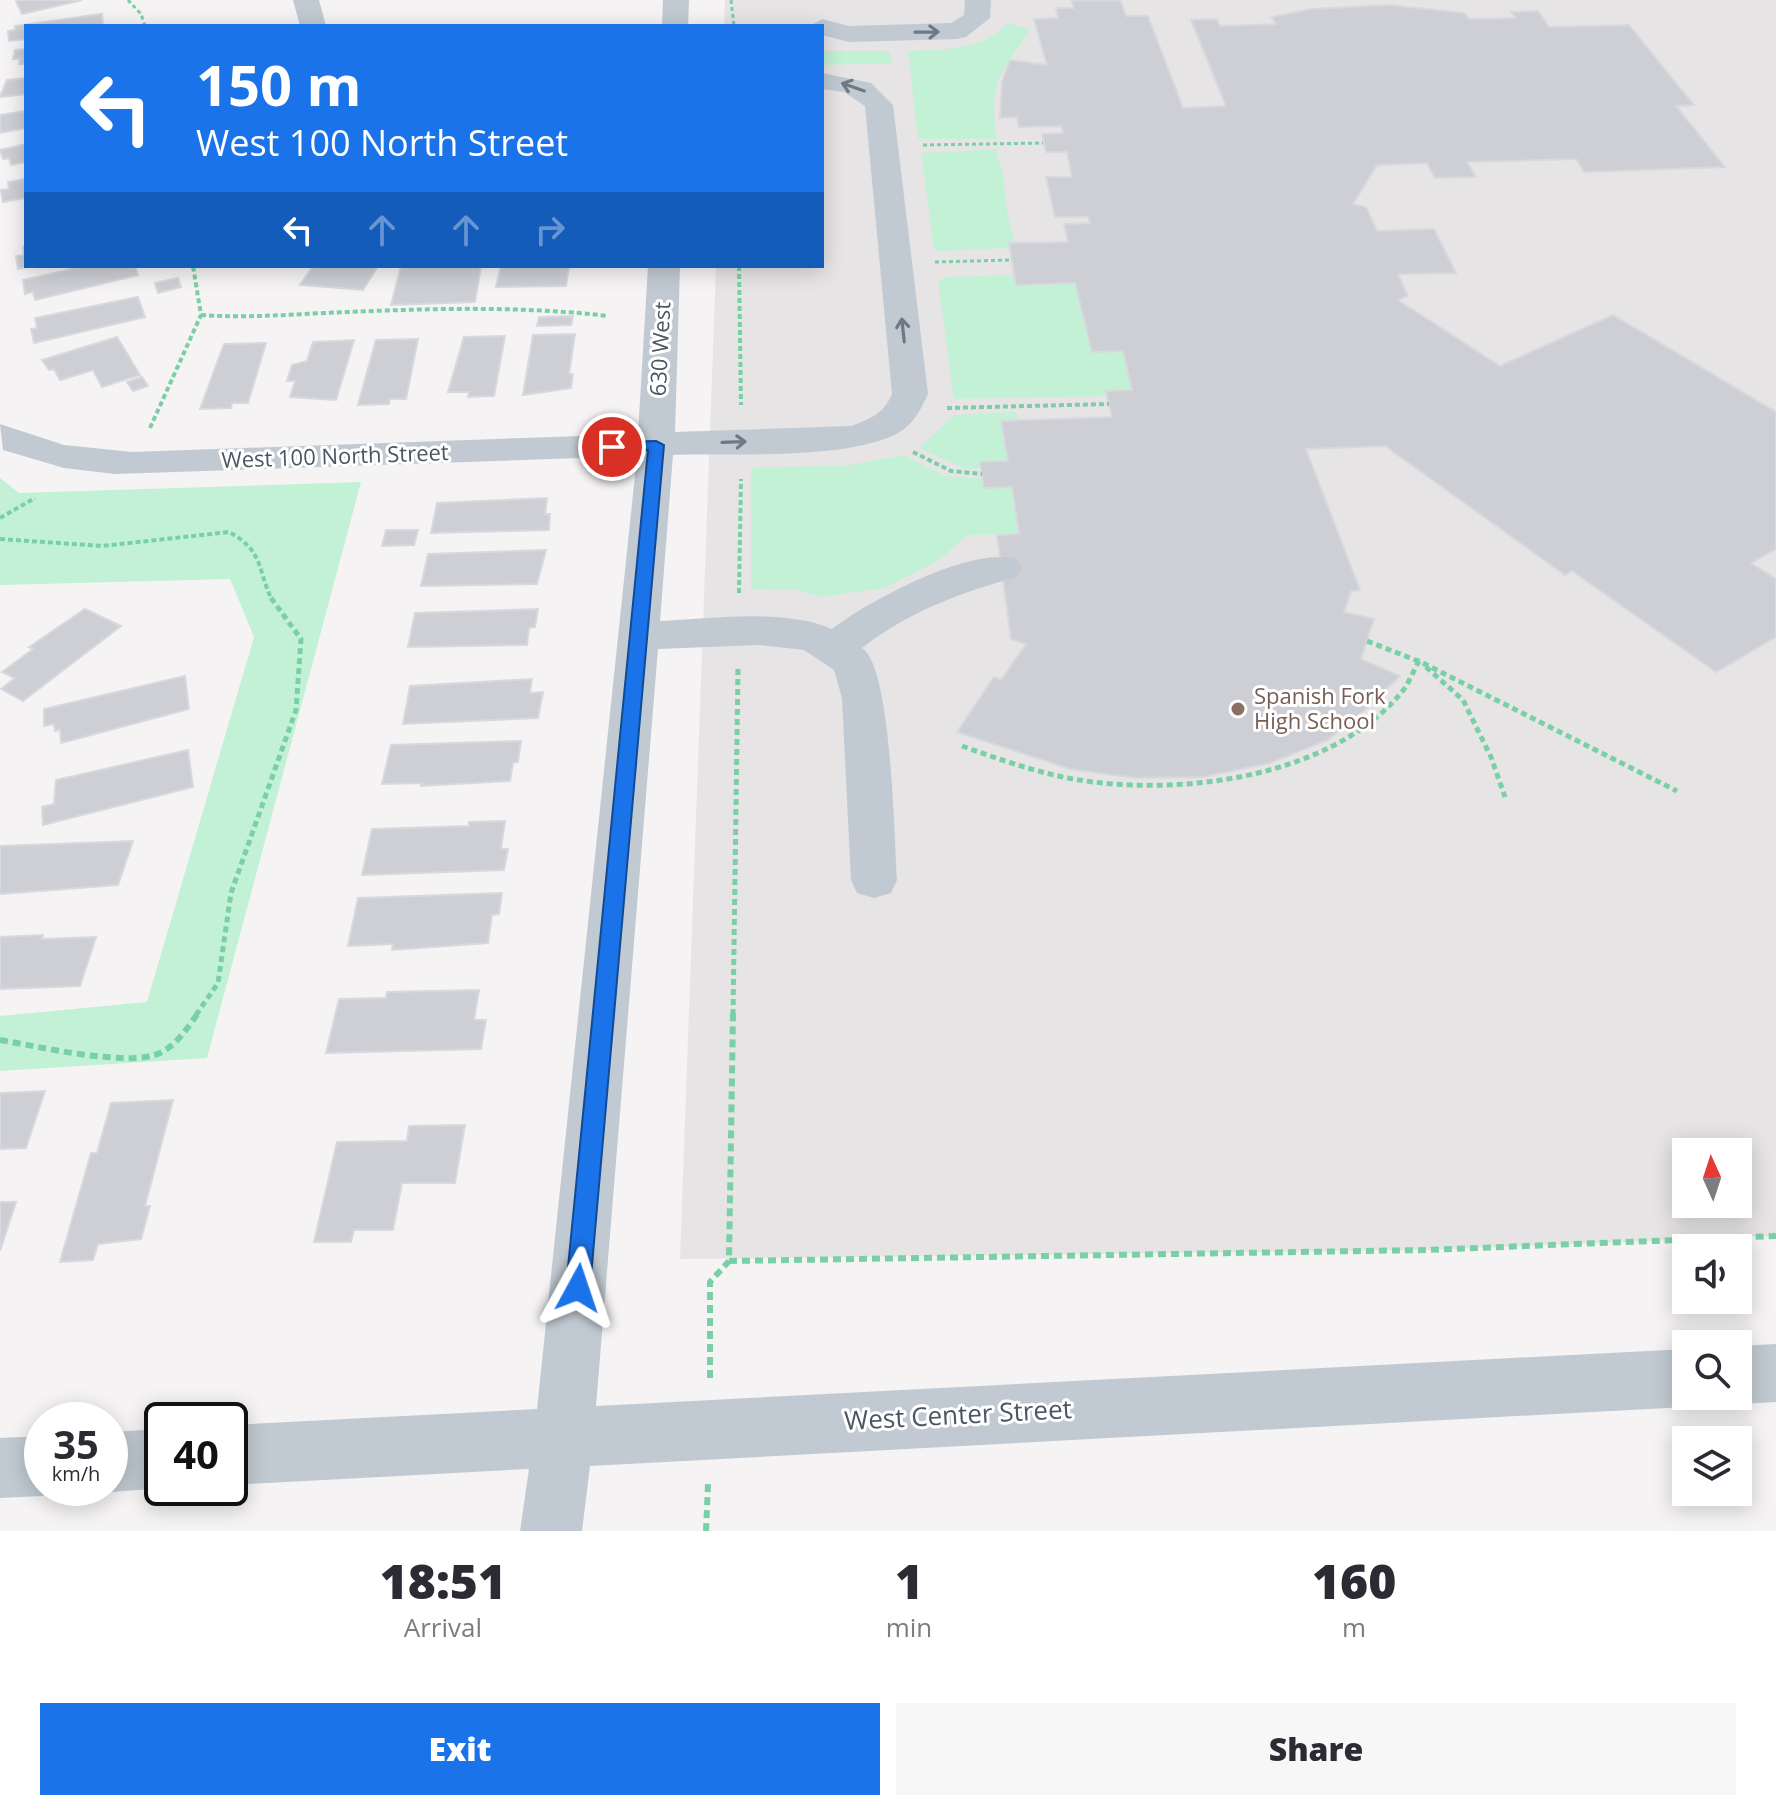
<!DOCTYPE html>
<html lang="en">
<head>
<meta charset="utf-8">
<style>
  body { margin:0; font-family:"Open Sans",sans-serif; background:#f7f7f7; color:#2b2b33; height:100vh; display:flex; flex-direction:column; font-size:30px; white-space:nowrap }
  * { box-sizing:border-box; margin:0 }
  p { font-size:26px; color:#7c7c81 }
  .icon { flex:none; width:44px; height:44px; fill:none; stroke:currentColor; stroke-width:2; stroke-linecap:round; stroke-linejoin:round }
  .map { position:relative; height:1531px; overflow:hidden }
  .details { display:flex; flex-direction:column; background:#fff; flex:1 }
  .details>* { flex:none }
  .guide { position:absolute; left:24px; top:24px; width:800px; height:244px; border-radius:0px; box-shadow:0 4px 20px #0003; background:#1a73e8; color:#fff; overflow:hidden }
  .needle { width:52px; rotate:357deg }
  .controls { position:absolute; left:1672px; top:1138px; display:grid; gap:16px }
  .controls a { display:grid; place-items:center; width:80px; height:80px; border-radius:0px; background:#fff; box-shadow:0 4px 20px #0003; font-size:40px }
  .speed { position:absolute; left:24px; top:1402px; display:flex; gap:16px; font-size:40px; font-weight:700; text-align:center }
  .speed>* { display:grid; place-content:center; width:104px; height:104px; border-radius:50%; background:#fff; box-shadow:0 4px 20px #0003; line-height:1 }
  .speed small { font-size:20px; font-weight:400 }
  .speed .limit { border:4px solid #111; border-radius:12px; background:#fff; color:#111 }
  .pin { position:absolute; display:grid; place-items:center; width:68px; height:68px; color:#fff; margin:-34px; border:4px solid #fff; border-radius:50%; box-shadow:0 2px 8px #0007 }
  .me { position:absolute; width:88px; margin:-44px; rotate:5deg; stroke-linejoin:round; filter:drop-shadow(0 0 6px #0008) }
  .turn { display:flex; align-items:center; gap:28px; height:168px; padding:0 40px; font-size:36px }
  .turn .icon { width:104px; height:104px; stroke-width:2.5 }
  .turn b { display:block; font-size:56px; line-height:68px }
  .lanes { display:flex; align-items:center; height:76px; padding:0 40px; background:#0003; justify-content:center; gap:40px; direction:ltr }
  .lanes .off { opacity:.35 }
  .eta { display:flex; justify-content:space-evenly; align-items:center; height:136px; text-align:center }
  .eta b { font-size:48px; font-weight:800; line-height:56px }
  .primary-button { display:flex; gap:16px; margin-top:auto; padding:16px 40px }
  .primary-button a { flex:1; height:92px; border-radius:0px; background:#1a73e8; color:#fff; font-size:32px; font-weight:800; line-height:92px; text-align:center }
  .primary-button a+a { background:#f7f7f7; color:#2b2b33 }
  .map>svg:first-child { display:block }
</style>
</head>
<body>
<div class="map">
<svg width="1776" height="1531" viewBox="0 0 1776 1531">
  <rect width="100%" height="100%" fill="#f5f3f3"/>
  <!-- education -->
  <path fill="#e6e4e5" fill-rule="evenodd" d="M725,0H1776V1236L1426,1250L680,1259L716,266H822V26H724ZM1686,1152H1738V1204H1686Z"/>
  <!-- green -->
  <g fill="#c3f1d5">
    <path d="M1008,23L1030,30C1000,75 988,81 997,139H918L908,51C945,49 982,51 1008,23Z"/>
    <path d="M822,51H890L892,63L822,65Z"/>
    <path d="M997,149C996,161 1003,168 1004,180C1005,200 1008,223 1015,243H1009L1010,248L939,251L934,248L921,153Z"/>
    <path d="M1014,275L1017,285L1075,283L1092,352L1123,351L1132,390L1107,396L954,399L938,282L946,277Z"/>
    <path d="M1012,412L1016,413L1019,421L1001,422L1008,461L981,462V468L966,469L919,448L954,415Z"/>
    <path d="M904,455L945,476L983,479L1012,487L1019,534L968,535L936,562L884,588L819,597L798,590L751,589V468L850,465Z"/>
    <path d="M0,478L19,493L361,482L207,1058L0,1071V1016L147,1002L254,637L230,579L0,585Z"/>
  </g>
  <!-- building -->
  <g fill="#cdcfd5" stroke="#d7d9de" stroke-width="2">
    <path d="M82,0L22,14L16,1L19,0Z"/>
    <path d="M1120,0L1126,16H1148L1183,108L1226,106L1191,20L1217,19L1220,26L1276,24L1272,17L1312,9L1389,5L1464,13L1469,19L1516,18L1511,12L1538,11L1549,27L1629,25L1694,105L1676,106L1725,167L1584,172L1576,159L1467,162L1476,177L1435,178L1427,163L1377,165L1353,204L1366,207L1377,231L1434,229L1456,273L1398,274L1408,296L1398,300L1500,366L1613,315L1776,412V549L1751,563L1776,579V637L1716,672L1572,571L1565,575L1385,446L1306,449L1360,590L1351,591L1344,612L1374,619L1361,659L1400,676L1366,709L1328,740L1270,763L1203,777L1136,778L1070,769L957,732L994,677L1001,680L1026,644L1011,639L997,535L1019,534L1012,487L984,488L980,462L1008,461L1001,421L1112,417L1106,391L1132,390L1123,351L1092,352L1075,283L1016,285L1009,243L1068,242L1064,224L1090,223L1088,217H1055L1046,177H1072L1067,152H1046L1042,134L1063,133L1061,126L1019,127L1017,117L1000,118L1002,82L1010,60L1047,65L1034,19L1058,18L1056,8H1074L1072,1Z"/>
    <path d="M102,14L103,26H26V39L9,41L8,31L15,30V26Z"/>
    <path d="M26,49V64H19L20,59H13L15,50Z"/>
    <path d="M26,78V94L0,97L7,80Z"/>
    <path d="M26,111V128L0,133V115Z"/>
    <path d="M26,144V162L11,165L9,158L3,159L0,150Z"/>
    <path d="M26,179V198L3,202L1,190L9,189L8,182Z"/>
    <path d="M26,246V266H34L18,269L16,256L24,255L23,247Z"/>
    <path d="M85,266H135L138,275L35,300L33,292L25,294L23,280Z"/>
    <path d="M313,266H378L363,290L300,285Z"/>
    <path d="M401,266H481L475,302L391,305Z"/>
    <path d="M501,266H569L566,286L496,287Z"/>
    <path d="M178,278L181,287L158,293L155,283Z"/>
    <path d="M138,297L145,317L34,343L31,329L37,328L35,318Z"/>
    <path d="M573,316L571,325L537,326L539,317Z"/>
    <path d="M575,334L569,374H573L571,388L523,395L533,335Z"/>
    <path d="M505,336L494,396L468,397L469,392H448L464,337Z"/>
    <path d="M117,337L140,375L102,387L93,370L60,380L54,369L49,370L42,360Z"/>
    <path d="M418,339L406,399H390L389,404L358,405L376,340Z"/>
    <path d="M354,340L336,400L290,397L295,381H287L292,365L307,361L313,342Z"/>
    <path d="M266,343L248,403H232L231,408L200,409L224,344Z"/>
    <path d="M142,377L148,386L133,391L127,382Z"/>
    <path d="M547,498L545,514H550L549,530L431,533L437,503Z"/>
    <path d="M386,530H418L414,545L382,546Z"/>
    <path d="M546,550L537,584L421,586L428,554Z"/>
    <path d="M85,609L121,626L23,701L1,689L15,678L2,672L33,649L29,647Z"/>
    <path d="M538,609L535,627L529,628L527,645L408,647L415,613Z"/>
    <path d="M185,676L189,709L61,743L60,729L55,731L54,724L44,726V709Z"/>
    <path d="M532,679L530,693L543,692L538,718L403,724L410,686Z"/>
    <path d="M521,741L518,762L513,763L510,781L421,786L422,783L382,784L391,745Z"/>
    <path d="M188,750L193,787L43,825L42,807L54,804L56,780Z"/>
    <path d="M505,821L501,849H508L504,870L362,875L372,829L469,826V822Z"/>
    <path d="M133,841L118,885L0,894V846Z"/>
    <path d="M502,893L499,914L492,915L488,943L392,950L393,944L348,946L358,898Z"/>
    <path d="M43,935L42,939L96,937L80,986L0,989V937Z"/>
    <path d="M479,990L474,1020H486L481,1049L326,1053L339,999L386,998L387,992Z"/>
    <path d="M45,1091L26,1148L0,1149V1093Z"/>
    <path d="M173,1100L145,1206H150L141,1239L98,1244L93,1260L60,1262L91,1153H97L111,1103Z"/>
    <path d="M465,1125L455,1183H402L393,1230H354L351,1242H314L337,1142L407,1141L409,1126Z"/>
    <path d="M0,1202H16L0,1251Z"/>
  </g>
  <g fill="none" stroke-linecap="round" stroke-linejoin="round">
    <!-- path-far3 -->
    <g stroke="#7ad0a6" stroke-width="3" stroke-dasharray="4 3" stroke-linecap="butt">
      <path d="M128,0L141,14L145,26"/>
      <path d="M731,0L734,26"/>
      <path d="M923,145L1043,143"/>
      <path d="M935,262L1012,260"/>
    </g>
    <!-- path-far2 -->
    <g stroke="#7ad0a6" stroke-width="4" stroke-dasharray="5 3" stroke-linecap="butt">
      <path d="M739,266L741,405"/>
      <path d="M201,315C243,318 282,315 324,313C417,309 515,305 608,316"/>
      <path d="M947,408L1109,404"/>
      <path d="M150,428L201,315L193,266"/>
      <path d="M913,452L951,471L982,474"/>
      <path d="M0,518L35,498"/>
      <path d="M0,539L102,546L229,532C264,551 257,569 272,600"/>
      <path d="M739,593L741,479"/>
    </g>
    <!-- path-far1 -->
    <g stroke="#7ad0a6" stroke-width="5" stroke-dasharray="6 4" stroke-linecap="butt">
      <path d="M1367,641L1418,661"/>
      <path d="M1426,667L1463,700L1491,757L1505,797"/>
      <path d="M962,746C998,759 1035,772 1073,779C1177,797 1329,779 1401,693C1409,684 1413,671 1419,661L1677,791"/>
      <path d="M196,1015L218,983L231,893L296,710L301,639L271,598"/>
      <path d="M733,1015L738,667"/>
    </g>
    <!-- path -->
    <g stroke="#7ad0a6" stroke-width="6" stroke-dasharray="8 5" stroke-linecap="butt">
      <path d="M0,1040C37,1046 128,1068 160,1053C177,1045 188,1027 198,1013"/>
      <path d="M729,1261L1426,1250L1776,1236"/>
      <path d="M710,1378V1282L729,1261L733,1013"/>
      <path d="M706,1531L708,1484"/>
    </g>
    <!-- minor -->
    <g fill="#c1cad2" fill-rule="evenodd">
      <path d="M293,0H319L326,26H300Z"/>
      <path d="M663,0H689L688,26H662Z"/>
      <path d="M965,0H991L990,18L966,37L957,39L849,42L822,35V26H810L822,19L849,26L951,23L964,15Z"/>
      <path d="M822,73L871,83L893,105L928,394C922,407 915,421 904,429C861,461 729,453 673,455L660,621C710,619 786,608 832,629C869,601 970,546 1016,559L1022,568L1016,577C960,593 908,612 862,648C892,667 894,839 897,880L891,893L874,898L857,893L851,880L842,698L834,670L804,650L759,645L658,649L596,1406L1686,1349V1396L1707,1399L1686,1407L590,1466L582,1531H520L529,1469L230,1485V1425L537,1409L637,456L115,474L64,468L3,450L0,424L64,445L132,452L638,434L648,266H680L675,432L851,426C871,419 884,413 892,394L865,106L844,92L822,89Z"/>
      <path d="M1776,1344V1402L1738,1404L1719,1396H1738V1346Z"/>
      <path d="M162,1429V1488H165L110,1492L100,1488H110V1432Z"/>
      <path d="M42,1436V1488H62L42,1496L0,1498V1438Z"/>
    </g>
  </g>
  <!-- one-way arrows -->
  <defs><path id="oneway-shaft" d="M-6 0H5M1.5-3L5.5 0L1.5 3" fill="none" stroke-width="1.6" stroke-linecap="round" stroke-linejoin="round" transform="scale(2)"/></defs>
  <g stroke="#6e7983">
    <use href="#oneway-shaft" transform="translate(927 32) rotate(-1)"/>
    <use href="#oneway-shaft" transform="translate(853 87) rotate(-161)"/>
    <use href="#oneway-shaft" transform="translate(903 330) rotate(-96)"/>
    <use href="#oneway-shaft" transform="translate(734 442) rotate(-2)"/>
  </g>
  <!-- route -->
  <path fill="#1a73e8" stroke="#114b97" stroke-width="2" d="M656,441L664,445L590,1288L586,1296L578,1299L570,1296L566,1288L648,450L612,451L605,447L612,442Z"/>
  <!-- markers -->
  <circle fill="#8d6e63" stroke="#fff" stroke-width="3" cx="1238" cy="709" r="8"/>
  <g text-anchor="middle" stroke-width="6" stroke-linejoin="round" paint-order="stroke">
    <!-- street labels -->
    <g font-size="22" fill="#4a5661" stroke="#fff">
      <text transform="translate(660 349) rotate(-87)" y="8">630 West</text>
      <text transform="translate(335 456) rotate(-2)" y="8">West 100 North Street</text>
    </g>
    <!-- education labels -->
    <g font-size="22" fill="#785e54" stroke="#fff" text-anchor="start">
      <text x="1254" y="704">Spanish Fork<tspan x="1254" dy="25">High School</tspan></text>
    </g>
    <!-- near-street labels -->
    <g font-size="26" fill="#4a5661" stroke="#fff">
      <text transform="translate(958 1415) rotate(-3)" y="9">West Center Street</text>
    </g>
  </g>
</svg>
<div class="controls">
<a><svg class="needle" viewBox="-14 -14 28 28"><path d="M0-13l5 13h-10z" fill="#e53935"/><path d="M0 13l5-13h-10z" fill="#7c7c81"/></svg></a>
<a><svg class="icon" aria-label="sound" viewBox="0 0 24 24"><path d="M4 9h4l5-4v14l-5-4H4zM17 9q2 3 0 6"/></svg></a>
<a><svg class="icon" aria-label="search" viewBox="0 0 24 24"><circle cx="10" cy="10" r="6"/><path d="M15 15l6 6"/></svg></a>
<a><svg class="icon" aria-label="layers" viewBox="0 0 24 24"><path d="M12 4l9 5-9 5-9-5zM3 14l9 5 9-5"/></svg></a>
</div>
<div class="speed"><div>35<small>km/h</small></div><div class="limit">40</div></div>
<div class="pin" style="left:612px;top:447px;background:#d93025"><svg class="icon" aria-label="arrive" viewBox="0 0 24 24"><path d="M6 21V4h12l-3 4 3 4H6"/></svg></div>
<svg class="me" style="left:578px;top:1288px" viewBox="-20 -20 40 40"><path d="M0-17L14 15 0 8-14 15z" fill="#1a73e8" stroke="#fff" stroke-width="4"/></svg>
<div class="guide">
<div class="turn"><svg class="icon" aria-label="left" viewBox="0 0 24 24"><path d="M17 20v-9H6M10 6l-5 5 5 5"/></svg><div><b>150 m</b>West 100 North Street</div></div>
<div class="lanes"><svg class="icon" aria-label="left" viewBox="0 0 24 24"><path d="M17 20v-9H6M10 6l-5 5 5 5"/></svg><svg class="icon off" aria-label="ahead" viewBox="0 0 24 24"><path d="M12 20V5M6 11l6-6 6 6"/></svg><svg class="icon off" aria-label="ahead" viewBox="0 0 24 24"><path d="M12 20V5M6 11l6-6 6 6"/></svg><svg class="icon off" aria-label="right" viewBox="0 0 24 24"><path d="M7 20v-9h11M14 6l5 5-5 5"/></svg></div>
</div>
</div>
<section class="details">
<div class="eta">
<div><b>18:51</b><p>Arrival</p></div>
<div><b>1</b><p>min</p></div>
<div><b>160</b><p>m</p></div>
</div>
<div class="primary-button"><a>Exit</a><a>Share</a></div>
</section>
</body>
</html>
